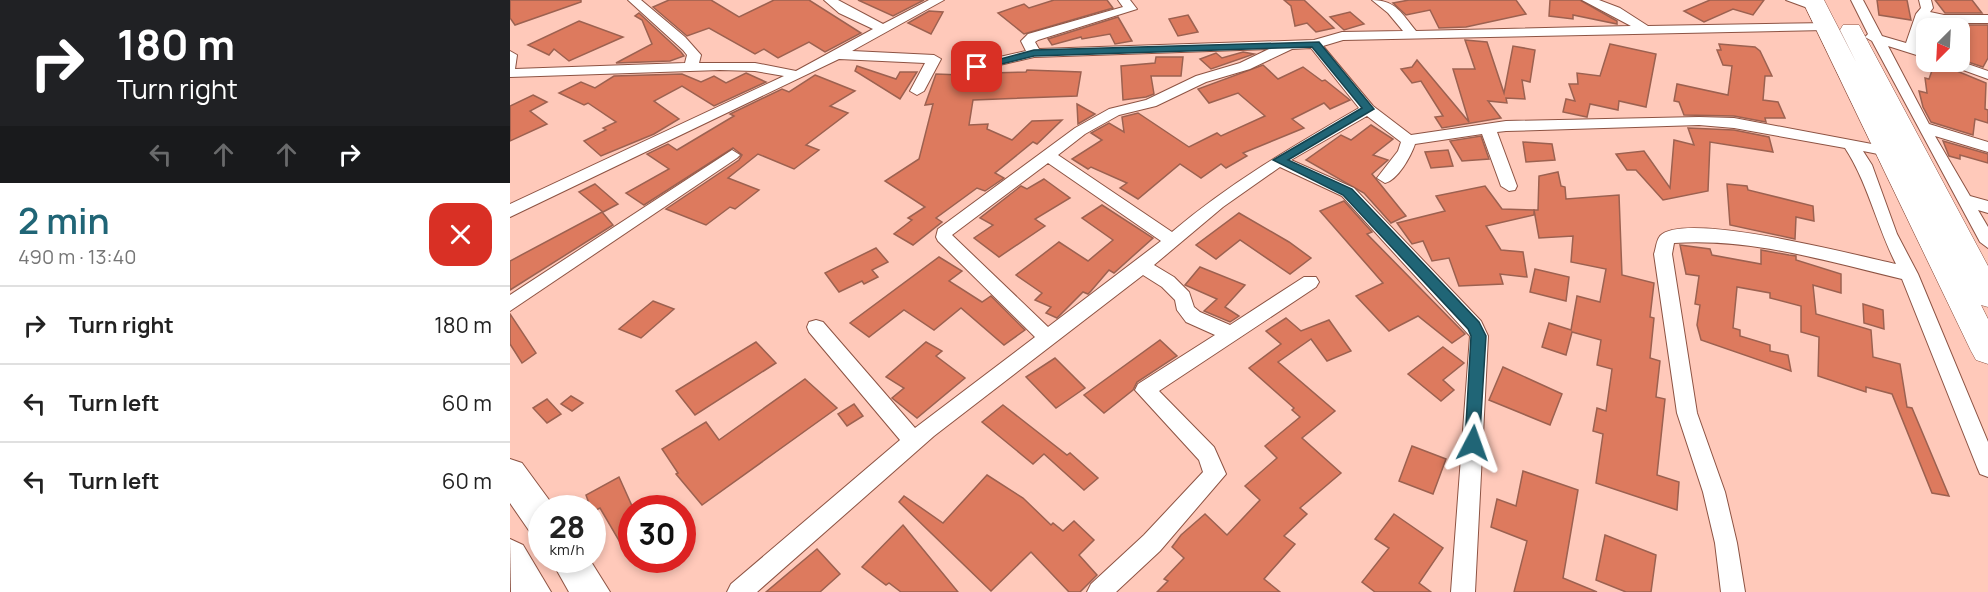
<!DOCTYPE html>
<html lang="en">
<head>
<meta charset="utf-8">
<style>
  body { margin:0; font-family:Manrope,sans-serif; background:#f6f6f6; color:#222; height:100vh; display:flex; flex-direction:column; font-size:22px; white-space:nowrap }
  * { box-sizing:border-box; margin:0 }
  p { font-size:20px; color:#767676 }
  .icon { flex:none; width:33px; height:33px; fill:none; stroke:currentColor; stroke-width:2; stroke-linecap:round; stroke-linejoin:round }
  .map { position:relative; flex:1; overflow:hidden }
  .details { display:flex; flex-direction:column; background:#fff; width:510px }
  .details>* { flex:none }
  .banner { background:#202124; color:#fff; overflow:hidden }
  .needle { width:39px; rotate:204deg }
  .buttons { position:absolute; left:1406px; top:18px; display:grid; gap:12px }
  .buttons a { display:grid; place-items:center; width:54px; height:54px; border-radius:12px; background:#fff; box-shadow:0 3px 9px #0003; font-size:30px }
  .speed { position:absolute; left:18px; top:495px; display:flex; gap:12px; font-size:30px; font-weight:700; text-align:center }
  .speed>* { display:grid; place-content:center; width:78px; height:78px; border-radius:50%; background:#fff; box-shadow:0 3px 9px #0003; line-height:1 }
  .speed small { font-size:15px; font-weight:400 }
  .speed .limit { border:9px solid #d22; background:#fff; color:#111 }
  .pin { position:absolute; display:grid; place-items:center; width:51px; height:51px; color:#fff; margin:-26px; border-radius:12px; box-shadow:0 3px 9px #0006 }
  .me { position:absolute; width:66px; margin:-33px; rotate:4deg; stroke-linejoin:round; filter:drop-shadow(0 0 4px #0008) }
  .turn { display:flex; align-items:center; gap:21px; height:126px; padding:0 18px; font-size:27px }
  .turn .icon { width:78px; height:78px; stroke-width:2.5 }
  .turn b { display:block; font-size:42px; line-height:51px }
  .lanes { display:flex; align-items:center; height:57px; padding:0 18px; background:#0003; justify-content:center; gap:30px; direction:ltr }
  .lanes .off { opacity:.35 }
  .round { display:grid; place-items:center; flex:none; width:63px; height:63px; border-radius:18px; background:#f6f6f6 }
  .headline { display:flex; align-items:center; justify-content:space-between; height:102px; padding:0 18px }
  h1 { font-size:36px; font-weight:600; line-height:45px; color:#206576 }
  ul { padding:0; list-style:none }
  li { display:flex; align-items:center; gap:18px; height:78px; padding:0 18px; border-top:2px solid #e0e0e0 }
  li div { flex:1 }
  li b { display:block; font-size:22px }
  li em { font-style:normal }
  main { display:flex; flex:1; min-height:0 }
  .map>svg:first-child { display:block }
</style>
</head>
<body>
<main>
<section class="details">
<div class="banner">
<div class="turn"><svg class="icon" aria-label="right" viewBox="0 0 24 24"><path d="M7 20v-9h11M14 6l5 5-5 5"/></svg><div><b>180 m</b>Turn right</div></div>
<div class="lanes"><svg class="icon off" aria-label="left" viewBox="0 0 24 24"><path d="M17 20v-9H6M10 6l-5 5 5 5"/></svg><svg class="icon off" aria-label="ahead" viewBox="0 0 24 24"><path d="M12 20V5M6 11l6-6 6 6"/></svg><svg class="icon off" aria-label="ahead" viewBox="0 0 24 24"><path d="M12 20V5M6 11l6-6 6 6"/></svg><svg class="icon" aria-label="right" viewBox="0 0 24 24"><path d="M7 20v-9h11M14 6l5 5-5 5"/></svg></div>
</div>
<div class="headline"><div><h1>2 min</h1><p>490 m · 13:40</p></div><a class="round" style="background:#d93025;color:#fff"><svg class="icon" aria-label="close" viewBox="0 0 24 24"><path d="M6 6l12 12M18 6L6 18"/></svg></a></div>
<ul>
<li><svg class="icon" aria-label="right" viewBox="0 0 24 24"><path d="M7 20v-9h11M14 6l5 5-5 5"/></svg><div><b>Turn right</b></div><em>180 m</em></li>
<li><svg class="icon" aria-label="left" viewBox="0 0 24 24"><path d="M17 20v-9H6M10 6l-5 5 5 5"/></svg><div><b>Turn left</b></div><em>60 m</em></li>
<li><svg class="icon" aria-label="left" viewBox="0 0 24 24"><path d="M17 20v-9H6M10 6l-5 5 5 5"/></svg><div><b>Turn left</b></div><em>60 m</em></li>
</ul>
</section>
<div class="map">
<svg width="1478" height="592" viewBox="0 0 1478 592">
  <rect width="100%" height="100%" fill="#ffc9ba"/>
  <!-- building -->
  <g fill="#dd7a5e" stroke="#9c6150" stroke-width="1.5">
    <path d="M0,0H71V2L5,25L0,18Z"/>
    <path d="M159,0H201L229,17L264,0H299L351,33L315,52L299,42L268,58L254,49L245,54L199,28L177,36L143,7Z"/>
    <path d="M348,0H414L383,16Z"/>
    <path d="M544,0H597L603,8L514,34L488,13L514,4L519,8Z"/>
    <path d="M774,0H794L824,28L806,32L797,23L785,26L781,6Z"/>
    <path d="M899,0H1006L1016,14L956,27L929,28L920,10L896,15L883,3Z"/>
    <path d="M1040,0H1070L1107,21V24L1063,15V19L1039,16Z"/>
    <path d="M1200,0H1254L1243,15L1223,9L1194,22L1174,11Z"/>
    <path d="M1367,0H1397L1401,20L1369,15Z"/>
    <path d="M1425,0H1462L1472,13H1435Z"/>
    <path d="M419,11L433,12L421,34L398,23Z"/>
    <path d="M840,12L854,24L834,30L820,17Z"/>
    <path d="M129,13L171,52L174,56L160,61L106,63L142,44L132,20L125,16Z"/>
    <path d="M678,15L688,32L668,36L659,19Z"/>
    <path d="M608,17L622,41L605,44L600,34L572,39L571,37L542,45L538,39Z"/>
    <path d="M69,21L113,37L59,61L44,49L39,55L18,45Z"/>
    <path d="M1431,25H1478V58L1473,67L1449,59V28H1429Z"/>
    <path d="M955,40L977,42L994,93L1003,46L1025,50L1020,82L1012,80L1015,99L996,98L997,103L978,101L991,118L932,128L925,117L933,116L911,81L902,83L891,69L902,67L907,60L959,122L943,69H965Z"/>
    <path d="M1100,44L1146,54L1136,107L1109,101L1108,110L1080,104L1077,117L1053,112L1056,99L1065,101L1059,84H1068L1067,73L1090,76Z"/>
    <path d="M1209,44L1245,47L1250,51L1262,76H1255L1253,100L1268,102L1275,118H1255L1256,122L1224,116L1174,115L1169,102L1164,101L1167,84L1218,95L1222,66L1213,65L1207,50H1211Z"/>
    <path d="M733,52L744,54L701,69L690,59L706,53L712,58Z"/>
    <path d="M646,57H673L671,76H641L644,94L636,97L613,100L611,66L645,63Z"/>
    <path d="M1425,62L1476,83L1475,109L1478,110V123L1465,119L1463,135L1421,122L1413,107L1409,91L1417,93L1415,78L1419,79Z"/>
    <path d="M753,65L768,79L793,67L812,81L815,80L840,100L820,109L814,103L782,119L794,128L733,153L737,156L716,168L711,164L691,178L670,164L628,199L610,188L617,183L581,167L578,169L562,159L592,140L581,133L599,123L614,132L612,117L628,113L679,147L707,133L711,136L755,116L728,93L699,103L688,89Z"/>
    <path d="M347,66L386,79L390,72H407L390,99L345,71Z"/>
    <path d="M517,70L571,72L567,96L463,100L459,125L478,124L477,129L502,140L522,121L552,120L527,144L523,142L485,173L494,178L475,191L467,188L426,218L432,222L403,245L384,234L402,220L398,218L415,207L375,181L409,159L423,104L415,105L426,74L479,76V73L516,72Z"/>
    <path d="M236,73L256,82L204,106L172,86L144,101L169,119L144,134L91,156L74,141L96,130L93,128L106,122L78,103L74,105L49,93L71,82L85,88L104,76L172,74L191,82L204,76L216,83Z"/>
    <path d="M305,75L345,91L320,106L338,113L296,145L309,150L284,169L248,154L218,178L249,190L225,209L220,207L196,225L156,209L229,160L232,155L223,148L134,205L116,193L159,169L137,154L158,144L167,150L224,116L220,114L272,89L279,92Z"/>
    <path d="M23,95L37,102L20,111L37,124L0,141V106Z"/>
    <path d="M567,104L585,114L568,124Z"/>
    <path d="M861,125L883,139L863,155L878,160L862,174L896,216L881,223L854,193L796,160L831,135L841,140Z"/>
    <path d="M1178,128L1224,130L1259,137L1263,152L1200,142L1198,191L1153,200L1126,170H1117L1106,154L1134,151L1160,188L1164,140L1184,145Z"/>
    <path d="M971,136L979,159L952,161L940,141Z"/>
    <path d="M1433,141L1478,154V163L1450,155V159L1439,156Z"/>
    <path d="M1013,142L1042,144L1045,160L1016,162Z"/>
    <path d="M938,150L943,166L921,168L915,152Z"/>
    <path d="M1048,172L1051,186L1055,187L1056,199L1109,195L1112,275L1144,283L1140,317L1144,318L1140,358L1150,361L1146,397L1155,399L1147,475L1169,482L1167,510L1086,483L1093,434L1083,431L1087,408L1096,411L1102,369L1087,365L1091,340L1062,332L1056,355L1032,347L1039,323L1061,330L1067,296L1090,302L1096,269L1061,262L1063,236L1029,238L1024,210H1028L1029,176Z"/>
    <path d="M534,179L560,198L525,219L535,226L489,257L464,238L483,225L470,218L511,186L517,189Z"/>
    <path d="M85,184L108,204L93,212L69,192Z"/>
    <path d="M1217,184L1237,186L1238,190L1303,206L1304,221L1286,217L1285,239L1220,225Z"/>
    <path d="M975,186L992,209L1024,210V215L976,226L991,250L1013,252L1017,277L990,274L993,284L949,286L939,258L922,261L913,241L902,244L887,223L935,211L926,196Z"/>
    <path d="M834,201L862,232L857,234L955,334L942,343L908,316L879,331L846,296L873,283L810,211Z"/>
    <path d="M592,205L643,238L604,273L599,270L581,291L578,294L573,292L547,318L536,313L541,307L525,300L532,293L506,275L549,242L578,261L603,240L572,218Z"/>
    <path d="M92,212L103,225L0,290V261Z"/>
    <path d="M729,213L779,242L801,258L780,274L730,240L706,259L686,245Z"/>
    <path d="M1170,245L1200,249L1202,255L1251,264V250L1279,255L1286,256V260L1331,274V293L1303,285L1306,314L1361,330L1363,357L1390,364L1397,407L1402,408L1439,496L1422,493L1382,394L1356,387V392L1308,376L1309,337L1291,332V306L1260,298V293L1227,287L1223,328L1230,330V336L1260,345V351L1278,355L1281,371L1191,340L1187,325L1190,305L1185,304L1189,276L1176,274Z"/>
    <path d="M366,248L378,262L362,270L368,277L354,284L352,281L329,292L315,273Z"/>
    <path d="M429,257L452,271L439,281L472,302L481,296L515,330L494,345L451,308L424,330L394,310L359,337L340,323Z"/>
    <path d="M690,267L735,285L715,307L729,316L720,322L694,311L707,299L675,285Z"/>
    <path d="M1025,269L1059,277L1056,301L1020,292Z"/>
    <path d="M143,301L164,309L131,338L109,329Z"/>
    <path d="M1353,304L1373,310L1374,329L1354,323Z"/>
    <path d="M0,314L26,353L12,363L0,344Z"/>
    <path d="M776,318L791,331L819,320L841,351L817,361L801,339L768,362L825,411L792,438L831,473L790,508L797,514L774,536L785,544L754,579L770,592H647L658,581L654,579L674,558L662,547L671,535L695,514L717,535L750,500L735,486L767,458L755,446L790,417L782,410L784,408L739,368L771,344L756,331Z"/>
    <path d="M650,340L667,356L627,382L623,390L594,413L574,395Z"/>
    <path d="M246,342L266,363L185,415L166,391Z"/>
    <path d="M416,342L432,351L426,356L455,378L407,418L382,398L394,388L376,377Z"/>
    <path d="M933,347L954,363L933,380L944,390L931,401L898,374Z"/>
    <path d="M545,358L575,388L546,408L516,377Z"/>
    <path d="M993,367L1052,394L1040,425L979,400Z"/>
    <path d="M295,379L327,408L192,505L166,474L168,473L152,449L196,422L209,440Z"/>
    <path d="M61,396L73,403L62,411L51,404Z"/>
    <path d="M37,399L51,414L37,423L23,408Z"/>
    <path d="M344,404L353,416L337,426L328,414Z"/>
    <path d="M493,405L557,455L560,453L588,478L574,490L534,454L523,464L472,422Z"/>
    <path d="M902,446L936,459L923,494L889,481Z"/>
    <path d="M1013,471L1068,490L1053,578L1087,592H1004L1017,541L981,527L987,499L1006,506Z"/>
    <path d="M477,475L513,498L541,525L543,523L553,531L564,521L584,540L569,555L587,575L570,592H559L521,552L481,591L389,502L394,496L433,523Z"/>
    <path d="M109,477L122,506V537L111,544L90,508L82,512L76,495Z"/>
    <path d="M884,514L933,548L909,583L921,592H865L852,582L879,548L865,539Z"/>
    <path d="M393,525L448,592H391L379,583L376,585L352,567Z"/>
    <path d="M1095,535L1146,555L1141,592H1116L1086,580Z"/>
    <path d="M307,549L330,574L310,592H256Z"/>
  </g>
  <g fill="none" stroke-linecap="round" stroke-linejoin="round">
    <defs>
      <g id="minor">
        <path d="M118,0H131L175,37L191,55L189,63H245L286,71L363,29L329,13L314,0H328L373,24L419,0H434L342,51L424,55L431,59L414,91L407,95L400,91L415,63L329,59L0,217V204L274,76L245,71L210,70L0,77V51L7,55L5,69L175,63L177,55L173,50Z"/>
        <path d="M608,0H620L627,9L528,40L525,42L529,49L804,40L832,32L893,31L878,13L862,0C886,0 892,14 906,31L1121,26L1072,0H1089L1110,8L1138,26L1320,23L1321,26L1315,30L833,40L813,46L863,106L901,135L996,121L1189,117L1224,118L1383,148L1386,151L1378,156L1353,151L1362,165L1387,234L1408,274L1478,442V477L1470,474L1467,467L1392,279C1316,261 1243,238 1164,243L1162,254L1187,413L1215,492L1227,543L1235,592H1211L1205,543L1193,492L1167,413L1144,254C1146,249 1146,241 1150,236C1174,210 1349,256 1386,264C1367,227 1358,183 1335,148L1224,128L1189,125L996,131L987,132L1007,186L1005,190L999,191L991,186L972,134L905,144C901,156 888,180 875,183L867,178L888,151L891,142L857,116L781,160L844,188L971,321L978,336L965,592H941L960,336L832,196L770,167L713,207L644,265L664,277L679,292L684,307L690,312L720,325L794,277H806L809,282L806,287L649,391L704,447L716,474L650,551L606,592H577L581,584L634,535L693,472L689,460L625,390L628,384L705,335L676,322L667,310L665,300L652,287L633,275L424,436L247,592H217L221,584L390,440L299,332L297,327L299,322L306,320L313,322L405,428L525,337L428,241L426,237L428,229L565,128L599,109L636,100L686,76L730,63L759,49L524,57L451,74L444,70L446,67L516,51L511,41L518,34L613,7ZM801,48L849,108C783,146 720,183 662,232L548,155L575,134L609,115L646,106L696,82L740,69L782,49ZM538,163L651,241L538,327L442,235Z"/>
        <path d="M1276,0H1295L1312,7L1306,11Z"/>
        <path d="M1341,0H1353L1372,36L1396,43L1406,14L1411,8L1409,0H1421L1423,8L1420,12L1434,15H1478V23H1434L1417,19L1408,47L1416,50V58L1378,46L1419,124L1478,142V152L1425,136L1460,196L1478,201V213L1468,210L1478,227V248L1470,242L1362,41L1355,37L1358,34Z"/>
        <path d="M1449,61L1478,71V79L1431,62Z"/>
        <path d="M222,150L230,155L227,158L0,311V295Z"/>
      </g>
      <g id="primary">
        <path d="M0,459L12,463L45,508H32V536L20,532L0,503Z"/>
        <path d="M0,539L13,545L41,592H1Z"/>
        <path d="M41,560H80L100,592H59Z"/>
      </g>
      <path id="trunk" d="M1292,0H1314L1346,62L1330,30L1333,25H1349L1478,266V307L1471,305L1478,319V364L1466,360L1461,351Z"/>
    </defs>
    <!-- minor casing -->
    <use href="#minor" stroke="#8d5343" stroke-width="2"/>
    <!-- primary casing -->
    <use href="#primary" stroke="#8d5343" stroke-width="2"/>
    <!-- trunk casing -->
    <use href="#trunk" stroke="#8d5343" stroke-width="1"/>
    <!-- minor -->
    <use href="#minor" fill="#fff" fill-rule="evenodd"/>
    <!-- primary -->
    <use href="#primary" fill="#fff" fill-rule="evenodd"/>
    <!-- trunk -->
    <use href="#trunk" fill="#fff" fill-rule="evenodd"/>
  </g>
  <!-- route -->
  <path fill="#206576" stroke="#15424d" stroke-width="1.5" d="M809,42L864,109L778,160L842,189L969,322L976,336L969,448H957L955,443L961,336L958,329L833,195L763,160L852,108L802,47L524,56L467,70L461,67L524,50Z"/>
</svg>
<div class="buttons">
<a><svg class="needle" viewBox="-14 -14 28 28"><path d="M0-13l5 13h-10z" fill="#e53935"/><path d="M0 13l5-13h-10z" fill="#767676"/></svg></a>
</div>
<div class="speed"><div>28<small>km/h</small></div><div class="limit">30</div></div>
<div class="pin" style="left:467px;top:67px;background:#d93025"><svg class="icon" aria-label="arrive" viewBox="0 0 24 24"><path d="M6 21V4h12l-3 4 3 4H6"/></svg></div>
<svg class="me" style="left:963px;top:443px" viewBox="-20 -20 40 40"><path d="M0-17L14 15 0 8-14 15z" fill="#206576" stroke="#fff" stroke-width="4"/></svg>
</div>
</main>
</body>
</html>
